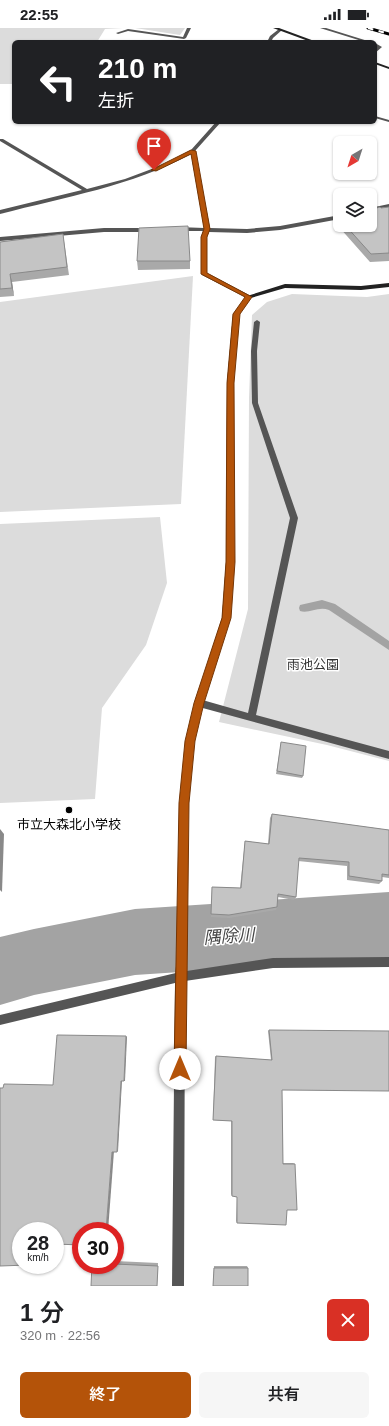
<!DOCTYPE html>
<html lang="ja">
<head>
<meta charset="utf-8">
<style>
  body { margin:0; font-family:Arial,"Noto Sans JP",sans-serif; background:#f6f6f6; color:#202124; height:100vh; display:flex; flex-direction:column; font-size:15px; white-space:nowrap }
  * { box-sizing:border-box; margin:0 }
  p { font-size:13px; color:#757577 }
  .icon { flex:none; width:22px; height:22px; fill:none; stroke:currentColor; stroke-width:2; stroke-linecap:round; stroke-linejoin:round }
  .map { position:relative; height:1258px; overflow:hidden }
  .side { display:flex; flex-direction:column; background:#fff; flex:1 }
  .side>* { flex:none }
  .banner { position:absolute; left:12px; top:12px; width:365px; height:84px; border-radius:6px; box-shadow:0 1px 3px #0004; background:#202124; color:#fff; overflow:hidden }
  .needle { width:26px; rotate:219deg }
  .buttons { position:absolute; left:333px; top:108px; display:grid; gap:8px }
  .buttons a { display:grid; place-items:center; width:44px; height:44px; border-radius:6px; background:#fff; box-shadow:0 1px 3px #0004; font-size:20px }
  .speed { position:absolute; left:12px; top:1194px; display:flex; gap:8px; font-size:20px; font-weight:700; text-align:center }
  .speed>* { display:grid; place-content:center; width:52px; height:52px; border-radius:50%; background:#fff; box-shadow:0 1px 3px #0004; line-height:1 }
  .speed small { font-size:10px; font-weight:400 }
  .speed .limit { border:6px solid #d22; background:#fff; color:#111 }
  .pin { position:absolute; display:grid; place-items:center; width:34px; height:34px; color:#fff; margin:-41px -17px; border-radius:50% 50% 50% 0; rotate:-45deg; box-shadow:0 0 4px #0007 }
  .pin .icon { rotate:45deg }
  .me { position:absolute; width:44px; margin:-22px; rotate:0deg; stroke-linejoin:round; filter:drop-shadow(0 0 3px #0008) }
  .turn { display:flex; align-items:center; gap:14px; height:84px; padding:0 20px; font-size:18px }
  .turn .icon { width:52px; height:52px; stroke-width:2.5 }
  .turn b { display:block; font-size:28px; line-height:34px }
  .round { display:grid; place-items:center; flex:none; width:42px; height:42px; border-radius:6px; background:#f6f6f6 }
  .head { display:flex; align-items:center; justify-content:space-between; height:68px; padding:0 20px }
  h1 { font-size:24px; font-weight:600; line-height:30px }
  .action { display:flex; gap:8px; margin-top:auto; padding:8px 20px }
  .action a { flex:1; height:46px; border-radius:6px; background:#b45309; color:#fff; font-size:16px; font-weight:600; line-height:46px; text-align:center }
  .action a+a { background:#f6f6f6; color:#202124 }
  .status { display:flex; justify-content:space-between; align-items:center; height:28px; padding:0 20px; background:#fff; direction:ltr }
  .status svg { height:11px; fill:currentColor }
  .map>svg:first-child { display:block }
</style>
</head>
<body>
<div class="status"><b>22:55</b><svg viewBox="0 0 49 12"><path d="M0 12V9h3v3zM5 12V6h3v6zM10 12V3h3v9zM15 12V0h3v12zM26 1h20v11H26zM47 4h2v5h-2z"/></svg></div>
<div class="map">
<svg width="389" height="1258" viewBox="0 0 389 1258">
  <rect width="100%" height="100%" fill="#fff"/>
  <!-- green -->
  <g fill="#dcdcdc">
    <path d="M0,0H123L105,1L97,14H14V56H0Z"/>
    <path d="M135,0H185L180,7Z"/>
    <path d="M193,248L181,476L0,484V274Z"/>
    <path d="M292,266L367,269L389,266V733L327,717L219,694L248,581L249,370L252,287L267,274Z"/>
    <path d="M160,489L167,555L146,617L102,680L95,771L0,775V496Z"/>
  </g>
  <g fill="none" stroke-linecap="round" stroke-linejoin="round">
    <!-- stream -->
    <path fill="#a3a3a3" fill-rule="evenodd" d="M322,572L335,576L389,613V622L329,582C318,578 309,586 300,583L299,580L300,577Z"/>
    <!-- river -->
    <path fill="#a3a3a3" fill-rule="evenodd" d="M389,864V930L135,947L34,967L0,977V909L34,901L135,881Z"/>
    <!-- lane -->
    <path fill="#555" fill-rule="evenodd" d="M257,292L260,294L257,323L258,375L298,490L256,687L389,723V731L199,679L196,678L195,675L196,672L199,671L248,685L290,490L252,375L251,323L254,294Z"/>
    <!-- street -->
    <g fill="#555" fill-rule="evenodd">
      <path d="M187,0H191L186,10L184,11L128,3L118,6L116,5L128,1L183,9Z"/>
      <path d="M320,0H326L371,14H365Z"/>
      <path d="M279,1L282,2L273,10L271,14H267L270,8Z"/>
      <path d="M375,15L382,19L375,25V22L377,19L375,18Z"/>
      <path d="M375,88L389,92V94L375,90Z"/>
      <path d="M216,94H221L195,123L210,200L247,201L280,198L340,187V191L280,202L247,205L209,204L207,209V245L251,268V270H247L202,247L201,209L203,203H178L175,201L178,199L204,200L191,126C132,158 65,169 0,186V182L82,162L0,113V111H3L87,161L125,151L165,136L191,122Z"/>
      <path d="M389,176V180L370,184V180Z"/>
      <path d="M104,200H150L153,202L150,204H104L0,213V209Z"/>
      <path d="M389,929V939L273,940L185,953L184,1258H172L175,955L0,997V987L180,944L273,930Z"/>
    </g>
    <!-- secondary -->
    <g fill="#222" fill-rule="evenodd">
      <path d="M273,0H279L317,14H311Z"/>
      <path d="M375,34L389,39V41L375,36Z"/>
      <path d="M389,255V259L361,262L285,260L251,270L239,286L233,355L234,534L230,590L203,675L194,713L188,775L187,928L184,953L180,954L176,953L175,949L177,928L180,775L186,713L195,675L222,590L226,534L227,355L233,286L247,268L285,256L361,258Z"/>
    </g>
    <defs>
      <path id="rail" d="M368,0L389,6"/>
    </defs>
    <!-- rail casing -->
    <use href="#rail" stroke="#000" stroke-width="3"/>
    <!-- rail -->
    <use href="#rail" stroke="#fff" stroke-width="2" stroke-dasharray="5.5" stroke-linecap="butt"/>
  </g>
  <!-- wall -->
  <g fill="#a9a9a9">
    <path d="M389,179V233L370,234L339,199L340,191V197H370L381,180Z"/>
    <path d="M63,206L69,247L12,254L14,268L0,269V214Z"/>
    <path d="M137,233H190V241L138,242Z"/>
    <path d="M281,714L303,748L302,750L276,746Z"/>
    <path d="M272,786L389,802V850L382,849V853L379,856L347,852V838L298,833L296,869L294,872L278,869L277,879L276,882L229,890L211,889L212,859L240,860L245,813L268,816L270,790Z"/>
    <path d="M269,1002L282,1062L283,1135H293L295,1136L287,1182L237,1195L236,1193L237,1169L232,1168L231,1166V1093L213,1092L215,1029L216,1028L271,1032L268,1003Z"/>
    <path d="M115,1233L158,1235L157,1258H91L115,1237Z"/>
    <path d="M214,1238H247L248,1240L213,1258Z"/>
  </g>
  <!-- shaded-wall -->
  <g fill="#898989">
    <path d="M10,246L12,254L14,268L12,260Z"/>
    <path d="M0,801L4,806L2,864L0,862Z"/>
    <path d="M126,1008L127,1009L125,1053H124Z"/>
    <path d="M121,1053H122L118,1123L117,1124Z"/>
    <path d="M114,1123L108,1203H106L112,1124Z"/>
  </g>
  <!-- building -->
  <g fill="#c4c4c4" stroke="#898989">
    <path d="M380,179L381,180L389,179V225L371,226L345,197H370V182Z"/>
    <path d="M188,198L190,233H137L139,200Z"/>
    <path d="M63,206L67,239L10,246L12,260L0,261V214Z"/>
    <path d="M281,714L306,718L303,748L277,743Z"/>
    <path d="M272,786L389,802V847L382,846V853L349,848V834L299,830L296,869L278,866L277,879L229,887L211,886L212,859L241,860L245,813L269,816Z"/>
    <path d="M269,1002L389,1003V1063L282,1062L283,1136H295L297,1182H287L286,1197L237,1195V1169L232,1168V1093L213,1092L216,1028L272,1032Z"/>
    <path d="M57,1007L126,1008L124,1053H121L117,1124H112L106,1203H81V1217L55,1216V1203H21V1237H28L0,1238V1060H3L4,1056L53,1057Z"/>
    <path d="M115,1236L158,1238L157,1258H91L92,1237H115Z"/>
    <path d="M214,1240H248V1258H213Z"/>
  </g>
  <!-- route -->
  <path fill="#b45309" stroke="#753606" d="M191,122L196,123L210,201L207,209V245L252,269L240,286L234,355L235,534L231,590L204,675L195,713L189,775L186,1041L184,1046L180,1047L175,1046L174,1041L179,775L185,713L194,675L222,590L226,534L227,355L233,286L245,269L201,246V209L204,201L191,126L156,143L151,142Z"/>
  <!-- markers -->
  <circle fill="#000" stroke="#fff" stroke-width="1.5" cx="69" cy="782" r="4"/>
  <g text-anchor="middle" stroke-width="3" stroke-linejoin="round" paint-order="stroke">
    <!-- park labels -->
    <g font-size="13" fill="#333" stroke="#fff">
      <text x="313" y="641">雨池公園</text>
    </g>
    <!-- poi labels -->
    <g font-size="13" fill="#000" stroke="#fff">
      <text x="69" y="801">市立大森北小学校</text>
    </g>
    <!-- near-water labels -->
    <g font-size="17" font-style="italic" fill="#444" stroke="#fff">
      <text transform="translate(229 908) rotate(-4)" y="6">隅除川</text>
    </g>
  </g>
</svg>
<div class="buttons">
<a><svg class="needle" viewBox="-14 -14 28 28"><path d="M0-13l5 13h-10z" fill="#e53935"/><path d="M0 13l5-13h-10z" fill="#757577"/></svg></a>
<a><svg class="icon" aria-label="layers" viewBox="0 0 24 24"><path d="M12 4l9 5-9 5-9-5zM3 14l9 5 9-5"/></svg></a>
</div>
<div class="speed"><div>28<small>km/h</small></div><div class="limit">30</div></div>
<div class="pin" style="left:154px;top:142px;background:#d93025"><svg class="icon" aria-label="arrive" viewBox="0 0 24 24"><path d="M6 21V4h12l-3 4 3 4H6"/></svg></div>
<svg class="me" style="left:180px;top:1041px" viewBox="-20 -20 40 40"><circle r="19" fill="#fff"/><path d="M0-13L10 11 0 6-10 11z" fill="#b45309"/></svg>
<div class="banner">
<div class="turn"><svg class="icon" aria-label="left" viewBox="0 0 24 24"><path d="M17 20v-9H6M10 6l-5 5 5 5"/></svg><div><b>210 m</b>左折</div></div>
</div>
</div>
<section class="side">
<div class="head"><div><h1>1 分</h1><p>320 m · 22:56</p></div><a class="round" style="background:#d93025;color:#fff"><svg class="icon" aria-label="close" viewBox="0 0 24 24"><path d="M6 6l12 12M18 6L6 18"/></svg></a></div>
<div class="action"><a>終了</a><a>共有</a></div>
</section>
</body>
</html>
